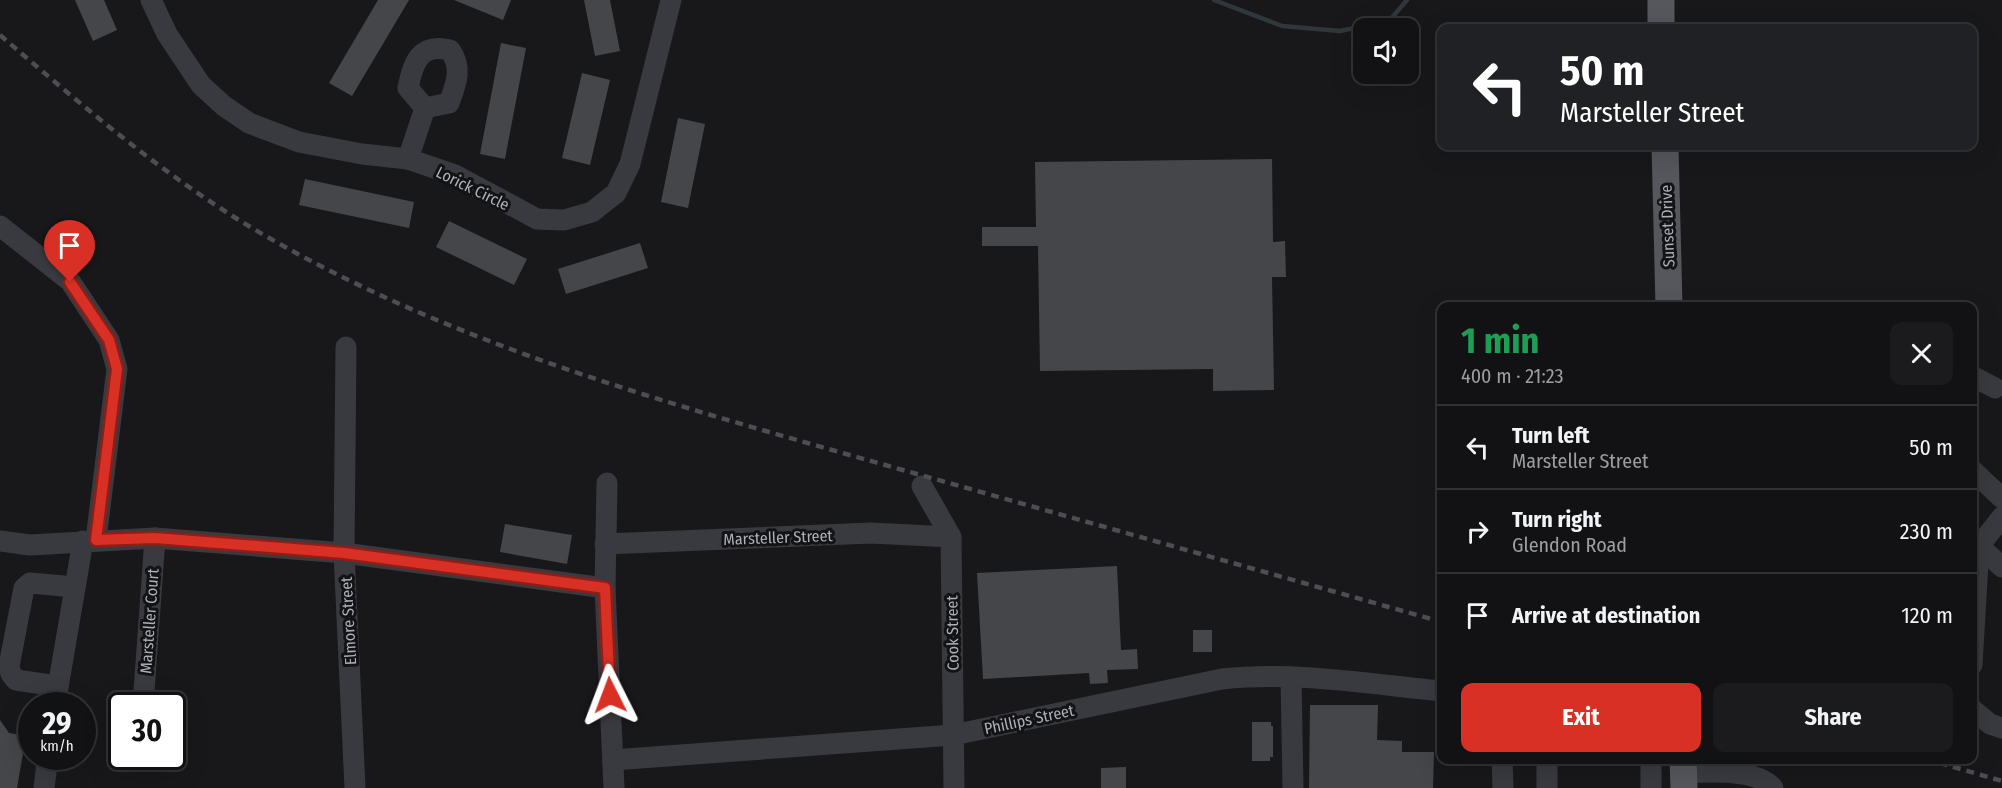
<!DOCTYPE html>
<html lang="en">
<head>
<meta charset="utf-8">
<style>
  body { margin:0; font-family:"Fira Sans Condensed",sans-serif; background:#1b1b1d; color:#f1f3f6; height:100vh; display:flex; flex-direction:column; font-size:22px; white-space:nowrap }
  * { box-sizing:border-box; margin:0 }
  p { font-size:20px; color:#9c9ea0 }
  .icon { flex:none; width:33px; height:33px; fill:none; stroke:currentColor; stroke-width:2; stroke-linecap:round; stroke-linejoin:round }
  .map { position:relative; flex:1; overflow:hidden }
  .panel { position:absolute; left:1437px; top:302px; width:540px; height:462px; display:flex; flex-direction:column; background:#121214; border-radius:12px; box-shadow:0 6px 24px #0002,0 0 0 2px #313234 }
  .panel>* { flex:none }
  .banner { position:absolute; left:1437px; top:24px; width:540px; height:126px; border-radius:12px; box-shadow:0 6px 24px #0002,0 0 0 2px #313234; background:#202124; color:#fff; overflow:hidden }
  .fabs { position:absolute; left:1353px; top:18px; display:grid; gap:12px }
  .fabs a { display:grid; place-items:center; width:66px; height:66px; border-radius:12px; background:#121214; box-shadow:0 6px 24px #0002,0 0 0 2px #313234; font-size:30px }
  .speed { position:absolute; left:18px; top:692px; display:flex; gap:12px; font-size:30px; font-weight:700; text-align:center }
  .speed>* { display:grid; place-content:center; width:78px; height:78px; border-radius:50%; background:#121214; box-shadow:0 6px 24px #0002,0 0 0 2px #313234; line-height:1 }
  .speed small { font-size:15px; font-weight:400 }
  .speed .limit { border:3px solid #111; border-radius:9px; background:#fff; color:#111 }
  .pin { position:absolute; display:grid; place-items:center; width:51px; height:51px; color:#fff; margin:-62px -26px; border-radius:50% 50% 50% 0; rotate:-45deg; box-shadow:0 0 6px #0007 }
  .pin .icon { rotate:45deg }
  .me { position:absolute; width:66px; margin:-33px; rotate:357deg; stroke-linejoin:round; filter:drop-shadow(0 0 4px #0008) }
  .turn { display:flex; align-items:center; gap:21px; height:126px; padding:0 24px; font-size:27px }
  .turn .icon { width:78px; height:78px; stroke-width:2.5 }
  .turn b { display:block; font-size:42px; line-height:51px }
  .round { display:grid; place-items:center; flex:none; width:63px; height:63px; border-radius:12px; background:#1b1b1d }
  .head { display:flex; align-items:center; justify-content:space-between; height:102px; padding:0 24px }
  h1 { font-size:36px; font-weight:700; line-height:45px; color:#1e9e55 }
  .action { display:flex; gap:12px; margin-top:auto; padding:12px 24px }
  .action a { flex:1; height:69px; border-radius:12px; background:#d93025; color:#fff; font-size:24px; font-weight:700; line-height:69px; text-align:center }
  .action a+a { background:#1b1b1d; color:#f1f3f6 }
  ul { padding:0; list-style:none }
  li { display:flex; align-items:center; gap:18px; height:84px; padding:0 24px; border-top:2px solid #313234 }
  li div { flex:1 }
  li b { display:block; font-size:22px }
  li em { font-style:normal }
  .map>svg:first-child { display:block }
</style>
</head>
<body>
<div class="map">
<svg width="2002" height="788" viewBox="0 0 2002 788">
  <rect width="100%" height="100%" fill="#18181a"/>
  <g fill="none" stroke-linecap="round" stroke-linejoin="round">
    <!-- stream -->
    <path stroke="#2f373d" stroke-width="4.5" d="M1214,0L1282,26L1340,31L1389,21L1407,0"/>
  </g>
  <!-- building -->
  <g fill="#45464a">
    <path d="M75,0H104L117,30L93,41Z"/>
    <path d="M378,0H409L352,96L329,83Z"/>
    <path d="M454,0H511L503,20Z"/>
    <path d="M584,0H610L620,51L595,56Z"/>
    <path d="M501,43L526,48L505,159L480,154Z"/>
    <path d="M582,73L610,80L590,165L562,158Z"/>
    <path d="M678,118L705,124L688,208L661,202Z"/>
    <path d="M1272,159L1273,242L1285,241L1286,277H1272L1274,390L1213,391V369L1040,371L1038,246H982V227H1036L1035,162Z"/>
    <path d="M305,179L414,202L409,228L299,205Z"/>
    <path d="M449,221L527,259L514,285L436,247Z"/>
    <path d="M640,243L648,268L566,294L558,269Z"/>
    <path d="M505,524L572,535L567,564L500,552Z"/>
    <path d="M1117,566L1121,650L1137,649L1138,669L1107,670L1108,683L1090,684L1089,673L983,679L977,573Z"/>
    <rect x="1193" y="630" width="19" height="22"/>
    <path d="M1310,705H1378L1377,740L1402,741V752H1434L1433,788H1309Z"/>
    <path d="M0,720L9,733L26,736L17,788H0Z"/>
    <path d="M1252,722H1271V726H1273V757H1270V761H1252Z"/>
    <path d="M1126,767V788H1101V768Z"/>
  </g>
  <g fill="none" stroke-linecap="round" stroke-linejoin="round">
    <!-- minor -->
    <g stroke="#393a3f" stroke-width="21">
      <path d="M151,0L167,34L201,85L224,106L249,123L299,142L362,154L408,159L455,175L537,219L564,220L592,212L616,193L630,164L671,0"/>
      <path d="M408,159L425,108L408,88C413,62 420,43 450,50C463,68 456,84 449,103L425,108"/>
      <path d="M0,226L70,281L109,340L117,369L96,540"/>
      <path d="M346,347L344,553L355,788"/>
      <path d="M1972,376L1995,388"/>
      <path d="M1972,470L2002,498"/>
      <path d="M607,483L605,588L614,788"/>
      <path d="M922,486L951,537L954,788"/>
      <path d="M0,541L30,545L155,538L344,553L605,588"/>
      <path d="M605,544L871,533L951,537"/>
      <path d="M1979,546L2002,567"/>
      <path d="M1972,665L1979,546L2002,517"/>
      <path d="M1291,677L1293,788"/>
      <path d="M57,686L16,680L11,674L9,666L24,588L30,583L75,587"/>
      <path d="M55,705L83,541"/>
      <path d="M143,705L155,538"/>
      <path d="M1972,709L1990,724L2002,728"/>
      <path d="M1502,759L1503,788"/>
      <path d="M1651,759V788"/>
      <path d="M613,760L953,735L1222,679C1294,671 1369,684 1442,691"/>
      <path d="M1683,773C1707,772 1756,768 1773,788"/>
      <path d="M44,788L48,756"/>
      <path d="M1547,788V759"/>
    </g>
    <!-- major -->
    <g stroke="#55575d" stroke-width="27">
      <path d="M1661,0V28"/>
      <path d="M1665,146L1669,306"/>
      <path d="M1683,759L1684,788"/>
    </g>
    <!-- rail -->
    <g stroke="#4c4e53" stroke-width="4.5" stroke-dasharray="8 6" stroke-linecap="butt">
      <path d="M0,35C86,109 172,183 271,239C460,347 670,404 878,463C1066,516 1254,569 1442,622"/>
      <path d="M1926,759L2002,781"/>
    </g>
  </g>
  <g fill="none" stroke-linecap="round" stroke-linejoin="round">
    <defs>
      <path id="route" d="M70,282L109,340L117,369L96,540L155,538L344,553L605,588L610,695"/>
    </defs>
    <!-- route casing -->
    <use href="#route" stroke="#8d1f18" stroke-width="15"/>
    <!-- route -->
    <use href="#route" stroke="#d93025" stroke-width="10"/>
  </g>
  <g text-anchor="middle" stroke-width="6" stroke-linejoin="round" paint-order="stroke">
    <!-- street labels -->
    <g font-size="16" fill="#abb0b9" stroke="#131315">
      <text transform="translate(473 188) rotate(26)" y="6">Lorick Circle</text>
      <text transform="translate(1667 226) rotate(-92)" y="6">Sunset Drive</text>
      <text transform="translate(778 537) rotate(-2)" y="6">Marsteller Street</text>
      <text transform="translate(149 621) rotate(-86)" y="6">Marsteller Court</text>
      <text transform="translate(348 621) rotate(-93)" y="6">Elmore Street</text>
      <text transform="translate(952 633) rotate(-91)" y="6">Cook Street</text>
      <text transform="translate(1029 719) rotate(-12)" y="6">Phillips Street</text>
    </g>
  </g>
</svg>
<div class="fabs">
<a><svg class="icon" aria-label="sound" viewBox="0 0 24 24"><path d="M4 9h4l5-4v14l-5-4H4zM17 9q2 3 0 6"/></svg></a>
</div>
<div class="speed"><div>29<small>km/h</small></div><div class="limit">30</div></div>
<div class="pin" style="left:70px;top:282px;background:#d93025"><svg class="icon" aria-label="arrive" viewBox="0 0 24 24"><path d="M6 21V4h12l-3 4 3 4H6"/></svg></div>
<svg class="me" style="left:610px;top:695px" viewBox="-20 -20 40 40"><path d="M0-17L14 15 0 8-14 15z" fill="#d93025" stroke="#fff" stroke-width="4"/></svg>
<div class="banner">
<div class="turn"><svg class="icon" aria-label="left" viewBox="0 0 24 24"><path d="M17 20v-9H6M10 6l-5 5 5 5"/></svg><div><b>50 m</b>Marsteller Street</div></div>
</div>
<section class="panel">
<div class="head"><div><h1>1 min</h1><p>400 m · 21:23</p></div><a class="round"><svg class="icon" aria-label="close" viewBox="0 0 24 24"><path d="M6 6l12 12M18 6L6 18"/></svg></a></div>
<ul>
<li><svg class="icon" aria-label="left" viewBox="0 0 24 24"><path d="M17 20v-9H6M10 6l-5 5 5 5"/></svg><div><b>Turn left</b><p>Marsteller Street</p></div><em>50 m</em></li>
<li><svg class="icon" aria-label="right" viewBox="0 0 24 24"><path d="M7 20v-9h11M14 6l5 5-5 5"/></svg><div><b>Turn right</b><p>Glendon Road</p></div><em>230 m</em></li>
<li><svg class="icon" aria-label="arrive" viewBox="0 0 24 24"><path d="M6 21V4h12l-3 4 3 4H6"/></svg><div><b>Arrive at destination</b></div><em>120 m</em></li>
</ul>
<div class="action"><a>Exit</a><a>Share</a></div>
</section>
</div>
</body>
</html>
